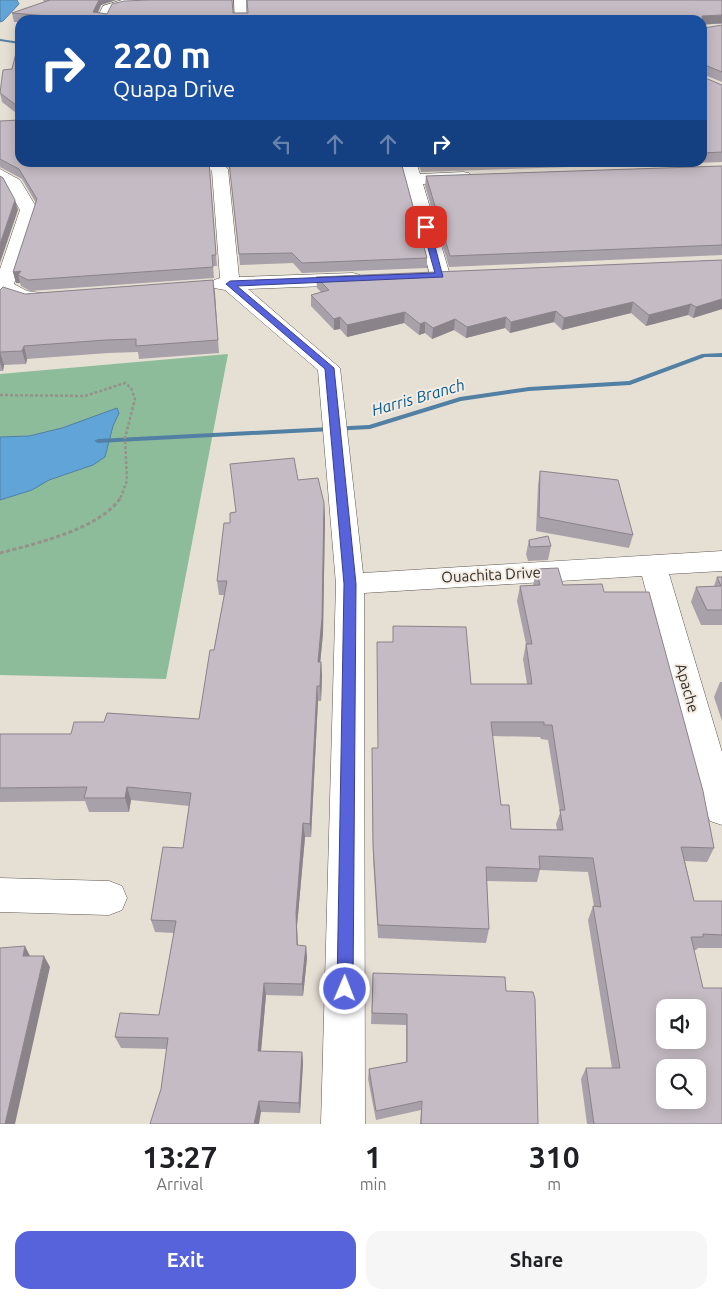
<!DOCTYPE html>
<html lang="en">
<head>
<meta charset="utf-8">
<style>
  body { margin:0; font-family:Ubuntu,sans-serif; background:#f6f6f6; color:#202124; height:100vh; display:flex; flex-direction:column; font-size:19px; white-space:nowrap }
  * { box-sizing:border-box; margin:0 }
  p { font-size:16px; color:#757577 }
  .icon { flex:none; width:28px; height:28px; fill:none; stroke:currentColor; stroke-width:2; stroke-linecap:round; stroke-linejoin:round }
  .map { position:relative; height:1124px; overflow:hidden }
  .side { display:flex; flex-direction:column; background:#fff; flex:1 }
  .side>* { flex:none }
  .guide { position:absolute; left:15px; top:15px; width:692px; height:152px; border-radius:15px; box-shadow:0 2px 12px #0003; background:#1a4fa0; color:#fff; overflow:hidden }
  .fabs { position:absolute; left:656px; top:999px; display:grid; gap:10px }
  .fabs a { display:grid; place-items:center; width:50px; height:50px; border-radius:10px; background:#fff; box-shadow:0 2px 12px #0003; font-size:25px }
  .pin { position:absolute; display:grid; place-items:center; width:42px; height:42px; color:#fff; margin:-21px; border-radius:10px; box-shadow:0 2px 8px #0006 }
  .me { position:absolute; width:55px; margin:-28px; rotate:1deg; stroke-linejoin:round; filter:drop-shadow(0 0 4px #0008) }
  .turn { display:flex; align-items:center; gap:18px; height:105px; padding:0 15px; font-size:22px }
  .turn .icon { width:65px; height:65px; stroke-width:2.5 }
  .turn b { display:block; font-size:35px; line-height:42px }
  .lanes { display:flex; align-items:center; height:48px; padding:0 15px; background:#0003; justify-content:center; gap:25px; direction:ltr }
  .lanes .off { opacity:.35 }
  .eta { display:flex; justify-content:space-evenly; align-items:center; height:85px; text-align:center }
  .eta b { font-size:30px; font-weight:700; line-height:35px }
  .primary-button { display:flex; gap:10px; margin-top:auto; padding:10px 15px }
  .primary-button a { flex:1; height:58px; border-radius:15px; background:#5663da; color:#fff; font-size:20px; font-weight:700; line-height:58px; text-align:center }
  .primary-button a+a { background:#f6f6f6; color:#202124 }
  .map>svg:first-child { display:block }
</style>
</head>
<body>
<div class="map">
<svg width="722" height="1124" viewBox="0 0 722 1124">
  <rect width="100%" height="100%" fill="#e6dfd4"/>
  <!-- green -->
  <path fill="#8cbc9a" d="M228,354L166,679L0,675V374Z"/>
  <!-- water -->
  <g fill="#60a4d8" stroke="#5280a4">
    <path d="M0,0H17L19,4L3,21L0,22Z"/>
    <path d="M117,408L119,413L113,426L105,457L93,465L49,480L32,490L0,500V437L29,436L62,428Z"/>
  </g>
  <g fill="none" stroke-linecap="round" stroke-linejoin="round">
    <!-- stream -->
    <g fill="#5280a4" fill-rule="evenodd">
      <path d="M0,39L20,42V44L0,41Z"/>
      <path d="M722,353V357H705L630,385L529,391L461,401L370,429L98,443L94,441L98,439L369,425L460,397L529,387L629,381L702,354Z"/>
    </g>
    <defs>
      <g id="minor">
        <path d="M122,0H222L216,4L125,7L112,11L108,20H96L103,6Z"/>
        <path d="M234,0H246L247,20H235Z"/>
        <path d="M201,162H221L228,169L239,277L353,273L360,275L363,279L360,283L353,285L248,289L340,368L363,573L722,551V571L669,574L722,752V825L710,821L705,810L642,576L364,593L365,1124H321L336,584L318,370L225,290L214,288L211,284L214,280L220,278L212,171Z"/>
        <path d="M400,162H416L420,174L463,172L469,173L471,177L469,181L463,182L423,184L450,275L447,279H433L430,275Z"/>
        <path d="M0,169L20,180L38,210L14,284L27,291L48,294L51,298L48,302C31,306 14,303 0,293V269L20,210L7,187L0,182Z"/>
        <path d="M0,878L109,881L122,886L127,898L122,910L109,915L0,912Z"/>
      </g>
    </defs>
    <!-- minor casing -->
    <use href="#minor" stroke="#5f5850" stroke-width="1"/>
    <!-- path-far1 -->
    <path stroke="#969189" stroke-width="2.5" stroke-dasharray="3 2" stroke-linecap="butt" d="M0,395L85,396L125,383L131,388L135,399L125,438L127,481L120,499"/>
    <!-- path -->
    <path stroke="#969189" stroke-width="3" stroke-dasharray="4 2.5" stroke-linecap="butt" d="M0,553C34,544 101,529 121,497"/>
    <!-- minor -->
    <use href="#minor" fill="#fff" fill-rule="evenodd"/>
  </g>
  <!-- wall -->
  <g fill="#a9a1a9" fill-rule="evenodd">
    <path d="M43,0H116L101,5L98,13L107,14L233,13L722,0V24H704V28L722,25V82L702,74V20H20V22H14L12,13L44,2Z"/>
    <path d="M20,51V116L2,102L0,93Z"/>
    <path d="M702,76L703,77L722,85V162L421,172L418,162H702Z"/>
    <path d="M0,121L210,172L217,266H213L214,278L30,291L21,286L20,283H16L13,272L36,203L22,179L0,167Z"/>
    <path d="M223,162H401L427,258V268L302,273L293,263L240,265L230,169Z"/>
    <path d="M722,166V255L449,267L425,186L426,176Z"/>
    <path d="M722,260V309L693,318L688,315L646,326L631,313L562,330L554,322L510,333L505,328L466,338L454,330L432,339L425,333L419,335L404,323L347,337L340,329L334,330L311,306V295L321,292L317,288L316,277Z"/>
    <path d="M213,280L219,353L139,359L138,352L108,353L27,359L26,364L4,365L3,371H0V290L25,294Z"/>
    <path d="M540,471L633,535L629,548L536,531L538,485Z"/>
    <path d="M298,480L324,503L325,518L323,633L320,662H321L322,676L321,701H318L311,837H305L297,926L298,946H306L307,958L303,996L266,995L261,1051L302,1052L303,1063L300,1113L261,1112L161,1089L167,1049L121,1048L115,1037L159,1015L174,933L155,932L151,920L183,848L189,806L131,800L129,812H89L85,801L0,802V734H71L104,722L199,719L214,650L224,595H219L217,581L230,523L236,512Z"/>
    <path d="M529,540L551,546L548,560L528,561L526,554Z"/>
    <path d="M536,569L563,585L604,592L714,848L707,862L685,861L694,901H722V948H698L696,950H694L722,1124H587L581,1079L586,1068H612L588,920L593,906H594L588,872L540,870L537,882L487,881L489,929L486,943L378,938L373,859L372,762L378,748L393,642V626L471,684H527L523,659L526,644L517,601L520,586H533ZM492,736L540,737L541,739L548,740L560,813L556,824L557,830L511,829L501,805Z"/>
    <path d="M717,577H722V625H701L691,602L696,587L714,586Z"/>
    <path d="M720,682H722V721L714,697Z"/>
    <path d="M373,973L506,991L538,1124H420L421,1110L376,1120L368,1079L369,1069L406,1062V1025L371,1024Z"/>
  </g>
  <!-- shaded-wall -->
  <g fill="#8a8389">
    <path d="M99,0H116L101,5L94,20L93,12Z"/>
    <path d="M722,15V23L702,25V16Z"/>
    <path d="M15,200L18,210L0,263V244Z"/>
    <path d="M21,271L18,275L20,283H16L13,272Z"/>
    <path d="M213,280L215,293L219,353L218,340Z"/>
    <path d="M722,299V309L693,318L696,307Z"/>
    <path d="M633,302L631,313L562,330L564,318Z"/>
    <path d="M691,304L688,315L646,326L649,315Z"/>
    <path d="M556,311L554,322L510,333L511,322Z"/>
    <path d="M405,312L404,323L347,337V325Z"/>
    <path d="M340,317V329L334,330V319Z"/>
    <path d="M506,317L505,328L466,338L467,327Z"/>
    <path d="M455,319L454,330L432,339L433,328Z"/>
    <path d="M425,322V333L419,335L420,324Z"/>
    <path d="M24,346L27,359L26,364L22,351Z"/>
    <path d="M0,352L4,365L3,371L0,362Z"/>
    <path d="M324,503L325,518L323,633L319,676L318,662Z"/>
    <path d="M321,662L322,676L321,701L320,686Z"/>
    <path d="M317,686L318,701L311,837L310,824Z"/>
    <path d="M127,787L131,800L129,812L125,798Z"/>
    <path d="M303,823L305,837L297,926L298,958L297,945L296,913Z"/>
    <path d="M25,946L31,958L23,956Z"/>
    <path d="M306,946L307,958L303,996L302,984Z"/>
    <path d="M44,956L50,967L15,1124H5Z"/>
    <path d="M264,983L266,995L260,1062L258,1051Z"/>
    <path d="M302,1052L303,1063L300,1113L299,1103Z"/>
    <path d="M259,1101L261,1112L259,1124H254Z"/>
  </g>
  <!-- building -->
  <g fill="#c5bbc4" stroke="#8a8389" fill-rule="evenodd">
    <path d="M50,0H99L93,12L107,14L112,4L124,1L150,0H232L233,13H248L247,0H722V15L702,16L704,28L722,25V72L705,65L702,67V20H40L48,16L12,13Z"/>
    <path d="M20,51V108L0,93L3,70L12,69L16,53Z"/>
    <path d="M702,76L703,77L722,85V152L702,153Z"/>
    <path d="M20,120V162H209L216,255H212L213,267L28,280L18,275L21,271L13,272L37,199L19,169L0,159V121Z"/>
    <path d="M229,162H401L427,258L302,263L292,253L239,254Z"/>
    <path d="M722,166V245L450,256L426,176Z"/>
    <path d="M0,176L3,178L15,200L0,244Z"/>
    <path d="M722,260V299L696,307L691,304L649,315L633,302L564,318L556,311L511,322L506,317L467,327L455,319L433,328L425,322L420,324L405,312L347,325L340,317L334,319L311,295L329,290L316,277Z"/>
    <path d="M213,280L218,340L136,346V339L106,340L24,346L22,351L0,352V353V290L3,287L25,294Z"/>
    <path d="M294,458L298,480L318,478L324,503L322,618L318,662H321L320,686H317L310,824L303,823L296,913L297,945L306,946L302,984L264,983L258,1051L302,1052L299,1103L259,1101L254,1124H150L161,1089L168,1038L115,1037L120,1013L159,1015L176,921L151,920L163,847L183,848L191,793L127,787L125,798H84L87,787L0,788V734H71L74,722H104L107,713L199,719L210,650H214L227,581H217L224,523H230V513L236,512L230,464Z"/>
    <path d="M540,471L618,480L633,535L539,517Z"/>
    <path d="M548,536L551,546L530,547L529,540Z"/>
    <path d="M558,568L563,585L602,584L604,592H649L703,791L714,848L681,847L694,901H722V935L703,934V937H691L703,988H722V1124H594L586,1068H620L593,906L601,907L593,858L539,856L540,869L486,867L489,929L378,925L373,845L372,748H378L377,642H393V626L466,627L471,684H532L526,644H532L520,586L540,585L536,569ZM491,722H544V725H552L565,810H560L563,830L511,829L509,805H501ZM665,1008H698V1040H665ZM665,1068H698V1100H665Z"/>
    <path d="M717,577H722V610H707L696,587L721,586Z"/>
    <path d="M25,946L23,956H44L5,1124H0V948Z"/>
    <path d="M373,973L505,977L506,991L533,992L535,999L538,1124H421L422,1101L376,1111L369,1069L407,1062V1014L372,1013Z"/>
  </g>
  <!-- route -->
  <path fill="#5663da" stroke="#38408e" d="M426,225L430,227L443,277L237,286L334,368L356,584L353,989L351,995L345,997L339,995L337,989L344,584L325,369L226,284L230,281L435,273L422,227Z"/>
  <g text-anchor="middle" stroke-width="4" stroke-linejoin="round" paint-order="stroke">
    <!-- street labels -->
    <g font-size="15" fill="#302d29" stroke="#f4ece2">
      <text transform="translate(491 575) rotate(-3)" y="5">Ouachita Drive</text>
      <text transform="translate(687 688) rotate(74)" y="5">Apache</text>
    </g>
    <!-- water labels -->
    <g font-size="16" font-style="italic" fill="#065a8c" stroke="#f4ece2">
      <text transform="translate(418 397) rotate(-16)" y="6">Harris Branch</text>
    </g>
  </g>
</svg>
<div class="fabs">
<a><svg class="icon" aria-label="sound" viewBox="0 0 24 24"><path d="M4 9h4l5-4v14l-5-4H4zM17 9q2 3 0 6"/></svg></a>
<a><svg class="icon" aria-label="search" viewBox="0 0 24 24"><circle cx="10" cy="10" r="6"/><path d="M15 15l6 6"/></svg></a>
</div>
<div class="pin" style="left:426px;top:227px;background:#d93025"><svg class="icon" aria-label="arrive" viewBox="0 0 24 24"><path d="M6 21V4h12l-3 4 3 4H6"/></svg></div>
<svg class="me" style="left:345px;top:989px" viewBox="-20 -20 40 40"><circle r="17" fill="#5663da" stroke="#fff" stroke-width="3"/><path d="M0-11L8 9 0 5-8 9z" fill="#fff"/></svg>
<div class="guide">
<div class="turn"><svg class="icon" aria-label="right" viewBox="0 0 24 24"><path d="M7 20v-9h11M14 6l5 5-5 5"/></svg><div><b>220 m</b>Quapa Drive</div></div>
<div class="lanes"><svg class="icon off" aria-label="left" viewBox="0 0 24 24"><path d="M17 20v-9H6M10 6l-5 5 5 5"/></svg><svg class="icon off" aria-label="ahead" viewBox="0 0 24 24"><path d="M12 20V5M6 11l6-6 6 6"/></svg><svg class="icon off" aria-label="ahead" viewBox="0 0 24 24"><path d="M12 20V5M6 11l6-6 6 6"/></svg><svg class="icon" aria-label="right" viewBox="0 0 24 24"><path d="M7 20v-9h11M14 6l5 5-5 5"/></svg></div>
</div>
</div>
<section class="side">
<div class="eta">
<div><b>13:27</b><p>Arrival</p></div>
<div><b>1</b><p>min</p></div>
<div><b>310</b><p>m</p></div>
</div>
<div class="primary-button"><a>Exit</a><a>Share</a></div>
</section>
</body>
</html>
